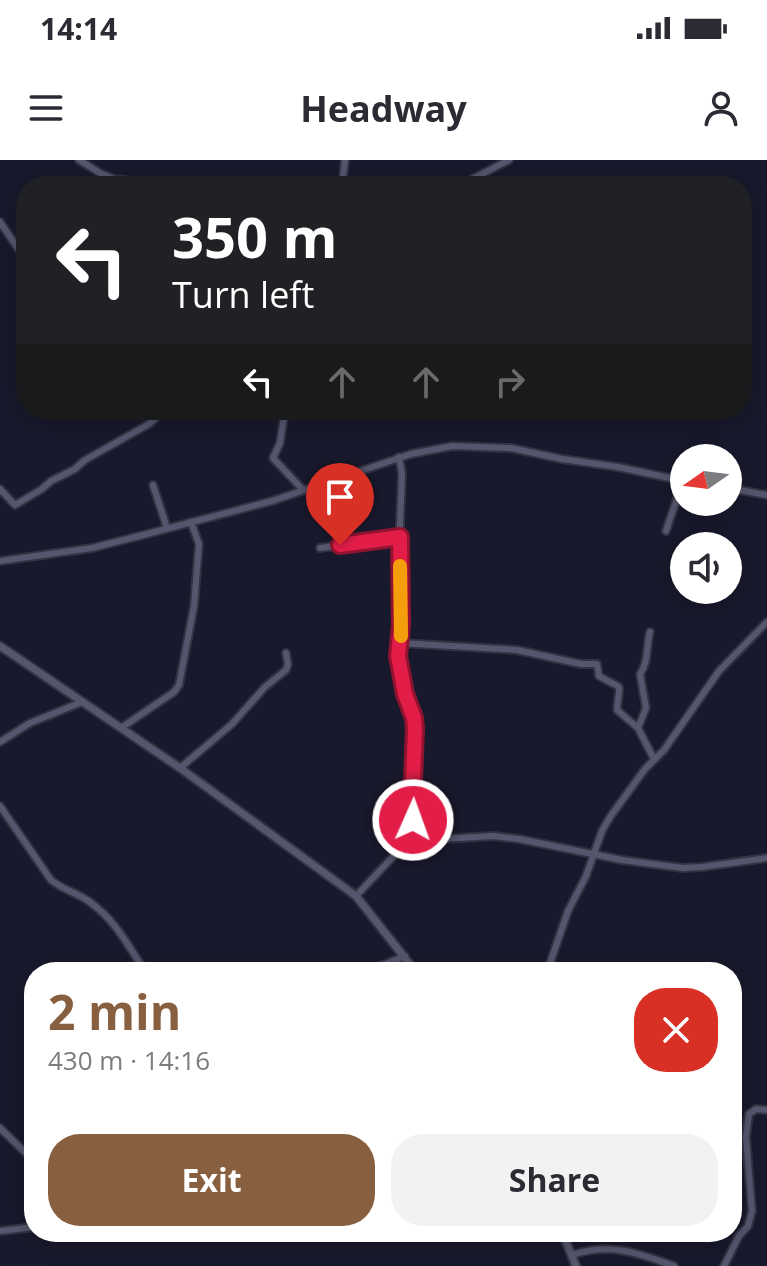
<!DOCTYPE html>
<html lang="en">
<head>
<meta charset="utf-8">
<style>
  body { margin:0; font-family:"Open Sans",sans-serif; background:#f2f2f3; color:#2b2b33; height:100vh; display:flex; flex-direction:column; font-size:30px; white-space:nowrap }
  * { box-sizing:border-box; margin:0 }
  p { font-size:26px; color:#7c7c81 }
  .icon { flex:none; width:44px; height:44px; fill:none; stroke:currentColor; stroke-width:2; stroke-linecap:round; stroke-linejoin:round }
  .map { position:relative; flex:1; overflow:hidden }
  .side { position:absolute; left:24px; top:802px; width:718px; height:280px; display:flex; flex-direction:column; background:#fff; border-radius:32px; box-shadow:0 4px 20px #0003 }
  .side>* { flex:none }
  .top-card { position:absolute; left:16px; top:16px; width:736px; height:244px; border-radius:32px; box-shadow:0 4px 20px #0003; background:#202124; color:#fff; overflow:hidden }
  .needle { width:52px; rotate:256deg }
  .fabs { position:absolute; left:670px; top:284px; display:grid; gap:16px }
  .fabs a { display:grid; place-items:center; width:72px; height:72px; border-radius:50%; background:#fff; box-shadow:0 4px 20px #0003; font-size:40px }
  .pin { position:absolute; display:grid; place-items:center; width:68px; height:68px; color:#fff; margin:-82px -34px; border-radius:50% 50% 50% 0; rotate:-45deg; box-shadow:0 0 8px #0007 }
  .pin .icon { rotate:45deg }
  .me { position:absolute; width:88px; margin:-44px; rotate:2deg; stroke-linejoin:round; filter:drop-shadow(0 0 6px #0008) }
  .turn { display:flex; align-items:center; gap:28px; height:168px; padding:0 24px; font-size:36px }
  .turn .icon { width:104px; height:104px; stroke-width:2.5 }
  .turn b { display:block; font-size:56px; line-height:68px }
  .lanes { display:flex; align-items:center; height:76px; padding:0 24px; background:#0003; justify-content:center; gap:40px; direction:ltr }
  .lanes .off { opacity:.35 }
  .round { display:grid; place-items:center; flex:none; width:84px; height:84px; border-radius:32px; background:#f2f2f3 }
  .summary { display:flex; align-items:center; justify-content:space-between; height:136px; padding:0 24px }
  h1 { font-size:48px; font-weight:700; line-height:60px; color:#885f3f }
  .action { display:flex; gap:16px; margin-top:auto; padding:16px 24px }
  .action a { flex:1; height:92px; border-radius:32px; background:#885f3f; color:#fff; font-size:32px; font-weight:700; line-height:92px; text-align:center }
  .action a+a { background:#f2f2f3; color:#2b2b33 }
  .status { display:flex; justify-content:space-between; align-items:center; height:56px; padding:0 40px; background:#fff; direction:ltr }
  .status svg { height:22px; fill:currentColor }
  header { display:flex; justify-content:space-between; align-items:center; height:104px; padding:0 24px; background:#fff; font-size:36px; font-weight:700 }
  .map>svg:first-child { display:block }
</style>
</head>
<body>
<div class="status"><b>14:14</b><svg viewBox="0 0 49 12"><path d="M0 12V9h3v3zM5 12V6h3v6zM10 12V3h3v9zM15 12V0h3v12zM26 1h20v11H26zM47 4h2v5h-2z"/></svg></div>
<header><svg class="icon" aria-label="menu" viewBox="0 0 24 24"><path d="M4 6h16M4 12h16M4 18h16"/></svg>Headway<svg class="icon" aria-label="person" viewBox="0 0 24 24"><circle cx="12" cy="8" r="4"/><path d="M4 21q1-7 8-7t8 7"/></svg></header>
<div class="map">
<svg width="767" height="1106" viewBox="0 0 767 1106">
  <rect width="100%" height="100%" fill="#19192d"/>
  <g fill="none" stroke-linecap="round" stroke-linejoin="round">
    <defs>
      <g id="minor">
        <path d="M79,0L100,13L114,19L180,26"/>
        <path d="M342,26L345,0"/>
        <path d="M459,26L509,0"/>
        <path d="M0,62L26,100"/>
        <path d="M285,250L280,283L273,298L303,330"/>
        <path d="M399,297L402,314L400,364L401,465L398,496L405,534L414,558L415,569L412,646L415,677"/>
        <path d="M153,325L167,368"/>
        <path d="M728,328L767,335"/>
        <path d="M0,329L15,345L42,329L51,321L75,309L85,300L149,264L164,250"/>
        <path d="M666,371L683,321"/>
        <path d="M320,388L400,377"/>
        <path d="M0,401L92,388L143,375L272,341L411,294L452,286L511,288L562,299L618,307L684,321"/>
        <path d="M400,483L517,490L581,504H597L599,516C626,532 619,519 617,550L638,568L654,599"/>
        <path d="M121,568L174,532L179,525L194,446L199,384L191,362"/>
        <path d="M638,568L646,548L640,514C649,502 646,486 650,472"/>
        <path d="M0,582L30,563L82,542"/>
        <path d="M180,608L232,564L265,527L286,510L288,504L286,493"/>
        <path d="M0,646L51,720C63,730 78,733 90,742C119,764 126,784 146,812"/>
        <path d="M356,736L404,685L415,677L442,679L493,676L519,679L622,700L683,708L702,707L767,698"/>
        <path d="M366,812L405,796"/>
        <path d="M547,812L568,751L586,716L602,671L610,657L645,609L664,590L719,511L767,462"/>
        <path d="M0,968L34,1001"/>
        <path d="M0,1071L34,1067"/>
        <path d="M572,1095C609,1082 639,1093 674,1106"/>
        <path d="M724,1106L739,1076L748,1066L752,1051L746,977L749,954L756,949L767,950"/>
      </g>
      <g id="tertiary">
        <path d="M0,486L180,608L356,736L416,812"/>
        <path d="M562,1072L576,1106"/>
      </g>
    </defs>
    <!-- minor casing -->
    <use href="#minor" stroke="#333242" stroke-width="10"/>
    <!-- tertiary casing -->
    <use href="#tertiary" stroke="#333242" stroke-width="11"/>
    <!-- minor -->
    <use href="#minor" stroke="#55566e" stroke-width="6"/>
    <!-- tertiary -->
    <use href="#tertiary" stroke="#55566e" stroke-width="7"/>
  </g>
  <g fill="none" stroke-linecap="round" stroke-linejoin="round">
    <defs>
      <path id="route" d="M340,385L400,377L401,465L398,496L405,534L414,558L415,569L412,646L413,660"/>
    </defs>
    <!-- route casing -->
    <use href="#route" stroke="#92132f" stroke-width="20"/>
    <!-- route -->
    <use href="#route" stroke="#e11d48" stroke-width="14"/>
    <!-- slow -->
    <path stroke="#f59e0b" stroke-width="14" d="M400,406L401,476"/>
  </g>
</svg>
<div class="fabs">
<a><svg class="needle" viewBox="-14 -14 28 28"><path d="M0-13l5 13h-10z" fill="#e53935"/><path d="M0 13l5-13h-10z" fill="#7c7c81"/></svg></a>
<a><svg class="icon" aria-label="sound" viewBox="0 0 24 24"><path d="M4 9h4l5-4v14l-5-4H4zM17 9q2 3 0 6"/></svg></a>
</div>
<div class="pin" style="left:340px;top:385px;background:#d93025"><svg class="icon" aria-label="arrive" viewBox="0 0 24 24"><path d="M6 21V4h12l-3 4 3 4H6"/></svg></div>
<svg class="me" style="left:413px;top:660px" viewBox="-20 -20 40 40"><circle r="17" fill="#e11d48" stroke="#fff" stroke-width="3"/><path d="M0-11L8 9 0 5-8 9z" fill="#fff"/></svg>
<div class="top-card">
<div class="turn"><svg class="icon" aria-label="left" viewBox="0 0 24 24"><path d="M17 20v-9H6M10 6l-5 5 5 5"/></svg><div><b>350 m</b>Turn left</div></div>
<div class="lanes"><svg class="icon" aria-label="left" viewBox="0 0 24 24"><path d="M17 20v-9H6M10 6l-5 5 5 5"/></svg><svg class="icon off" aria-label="ahead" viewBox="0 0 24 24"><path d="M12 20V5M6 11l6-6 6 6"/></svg><svg class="icon off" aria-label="ahead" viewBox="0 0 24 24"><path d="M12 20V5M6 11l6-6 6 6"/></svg><svg class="icon off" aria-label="right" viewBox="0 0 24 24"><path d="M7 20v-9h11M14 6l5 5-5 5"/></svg></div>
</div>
<section class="side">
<div class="summary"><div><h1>2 min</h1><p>430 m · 14:16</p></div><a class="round" style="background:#d93025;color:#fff"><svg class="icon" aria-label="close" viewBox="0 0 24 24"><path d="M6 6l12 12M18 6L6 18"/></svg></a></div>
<div class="action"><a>Exit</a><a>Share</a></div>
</section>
</div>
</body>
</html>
